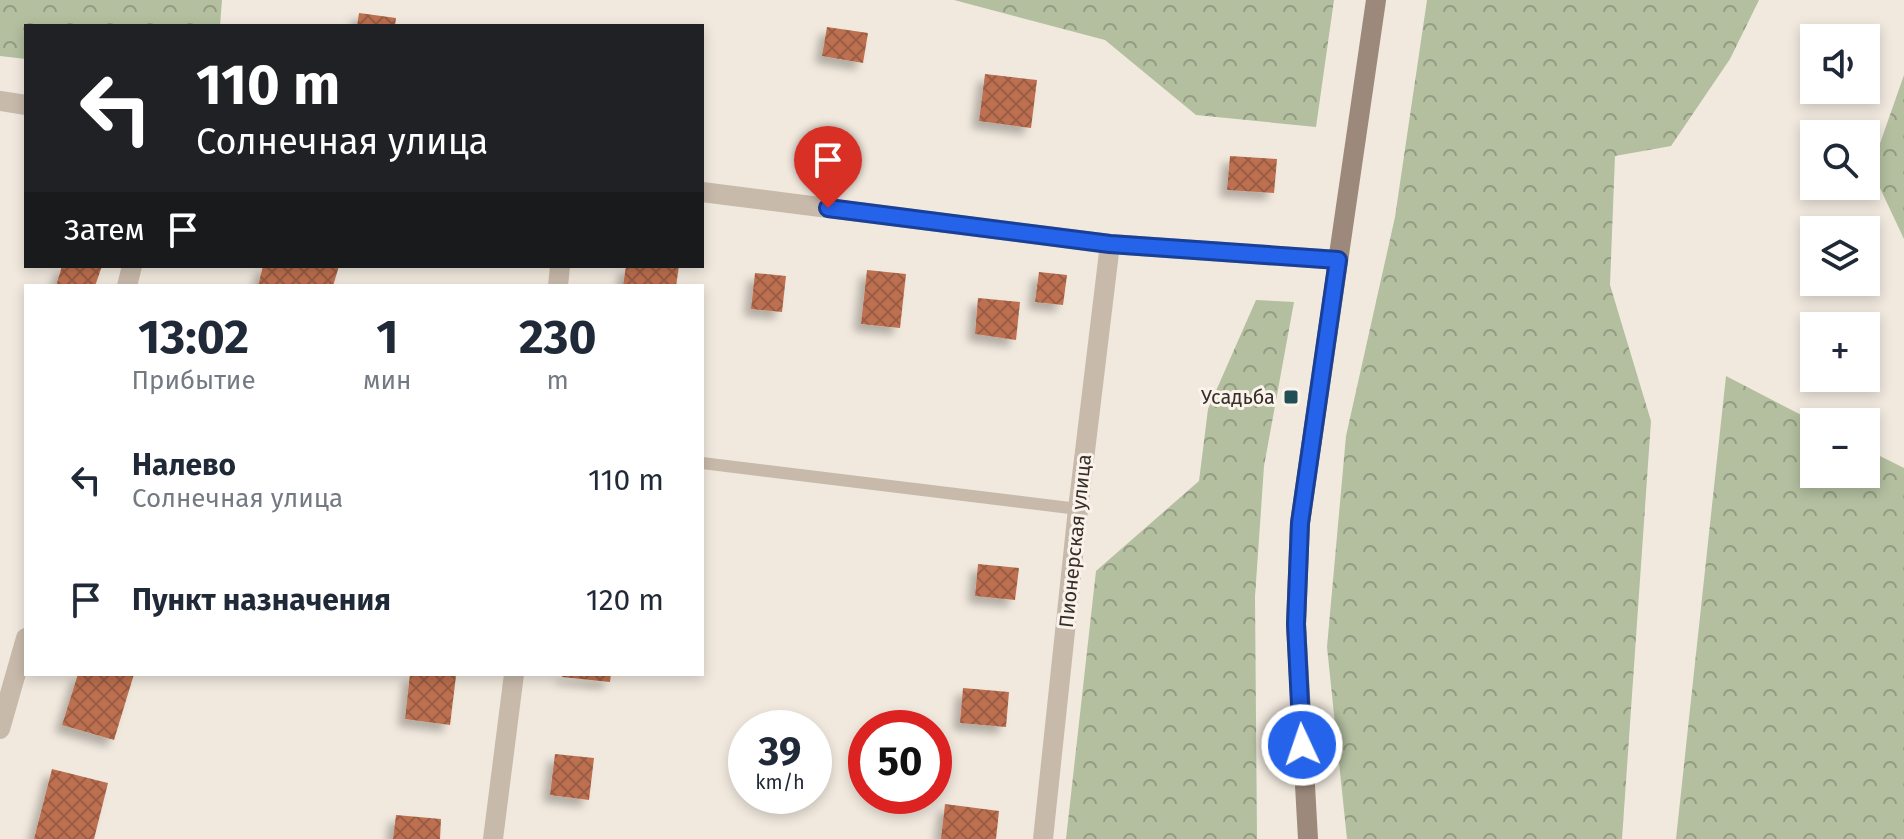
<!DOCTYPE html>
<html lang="ru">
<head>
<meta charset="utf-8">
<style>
  body { margin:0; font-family:"Fira Sans",sans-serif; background:#f6f6f7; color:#1f2937; height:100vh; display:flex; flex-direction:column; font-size:30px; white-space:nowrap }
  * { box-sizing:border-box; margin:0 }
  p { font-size:26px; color:#747a83 }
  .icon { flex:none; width:44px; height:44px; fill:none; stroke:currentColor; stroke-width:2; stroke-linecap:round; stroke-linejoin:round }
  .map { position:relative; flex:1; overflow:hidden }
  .details { position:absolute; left:24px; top:284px; width:680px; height:392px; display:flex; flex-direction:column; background:#fff; border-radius:0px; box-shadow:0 4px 12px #0003 }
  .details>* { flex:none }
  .top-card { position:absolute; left:24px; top:24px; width:680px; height:244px; border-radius:0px; box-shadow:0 4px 12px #0003; background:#202124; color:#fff; overflow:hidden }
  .controls { position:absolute; left:1800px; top:24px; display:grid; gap:16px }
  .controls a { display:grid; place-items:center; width:80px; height:80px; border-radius:0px; background:#fff; box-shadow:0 4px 12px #0003; font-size:40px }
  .speed { position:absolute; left:728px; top:710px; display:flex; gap:16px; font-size:40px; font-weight:700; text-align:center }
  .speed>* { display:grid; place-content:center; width:104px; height:104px; border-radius:50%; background:#fff; box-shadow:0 4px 12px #0003; line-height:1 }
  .speed small { font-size:20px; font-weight:400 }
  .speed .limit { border:12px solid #d22; background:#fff; color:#111 }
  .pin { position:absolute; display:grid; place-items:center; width:68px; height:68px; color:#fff; margin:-82px -34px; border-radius:50% 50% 50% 0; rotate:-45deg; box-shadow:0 0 8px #0007 }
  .pin .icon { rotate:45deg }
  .me { position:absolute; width:88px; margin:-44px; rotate:357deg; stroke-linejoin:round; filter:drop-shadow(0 0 6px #0008) }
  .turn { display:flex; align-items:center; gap:28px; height:168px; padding:0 40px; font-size:36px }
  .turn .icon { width:104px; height:104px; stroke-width:2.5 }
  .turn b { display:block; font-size:56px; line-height:68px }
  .then { display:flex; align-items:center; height:76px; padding:0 40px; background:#0003; gap:16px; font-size:30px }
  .eta { display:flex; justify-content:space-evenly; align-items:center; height:136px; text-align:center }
  .eta b { font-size:48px; font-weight:700; line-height:56px }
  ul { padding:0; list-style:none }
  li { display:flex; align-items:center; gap:24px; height:120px; padding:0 40px }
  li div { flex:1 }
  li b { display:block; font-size:30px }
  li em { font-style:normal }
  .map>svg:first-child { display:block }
</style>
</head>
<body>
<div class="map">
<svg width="1904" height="839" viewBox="0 0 1904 839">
  <defs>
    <pattern id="forest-crowns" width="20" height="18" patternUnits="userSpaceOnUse" patternTransform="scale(2)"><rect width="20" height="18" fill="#b3bf9f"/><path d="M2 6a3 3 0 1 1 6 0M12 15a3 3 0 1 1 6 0" fill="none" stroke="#929c82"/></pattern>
    <pattern id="building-cross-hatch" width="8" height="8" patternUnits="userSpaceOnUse" patternTransform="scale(2)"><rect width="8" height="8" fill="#bd7050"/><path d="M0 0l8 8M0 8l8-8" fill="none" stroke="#9a5c43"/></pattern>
    <filter id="shadow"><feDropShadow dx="-7" dy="7" stdDeviation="4" flood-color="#0004"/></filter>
  </defs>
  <rect width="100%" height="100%" fill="#f1e9de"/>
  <!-- forest -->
  <g fill="url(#forest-crowns)">
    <path d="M0,0H222L220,26H26V59L0,56Z"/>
    <path d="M954,0H1334L1316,127L1196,115L1105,40Z"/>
    <path d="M1427,0H1759L1730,59L1671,146L1615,156L1610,285L1651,421L1622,839H1347L1327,647L1346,436L1395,217Z"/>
    <path d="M1904,75V239L1871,169Z"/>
    <path d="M1256,300L1294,302L1264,466L1255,597L1257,839H1066L1096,571L1199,481L1208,409Z"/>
    <path d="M1726,376L1815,422L1814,474H1866V449L1904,468V839H1676Z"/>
  </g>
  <!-- building -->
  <g fill="url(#building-cross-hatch)" filter="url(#shadow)">
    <path d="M359,13L396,18L395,26H357Z"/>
    <path d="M827,27L868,33L863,63L822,56Z"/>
    <path d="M985,74L1037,80L1031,128L979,121Z"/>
    <path d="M1230,156L1277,159L1274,193L1227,190Z"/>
    <path d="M62,266H102L95,286H56Z"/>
    <path d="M263,266H339L333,286H258Z"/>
    <path d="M626,266H679L676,286H623Z"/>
    <path d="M867,270L906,274L900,328L861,324Z"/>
    <path d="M1039,272L1067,275L1063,305L1035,302Z"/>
    <path d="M755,273L786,276L782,312L751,309Z"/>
    <path d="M978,298L1020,302L1016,340L975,334Z"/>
    <path d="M978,564L1019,568L1015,600L975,596Z"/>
    <path d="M78,674H134L114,740L62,725Z"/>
    <path d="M410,674L456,676L450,725L405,719Z"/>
    <path d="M562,674H611L610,682L562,677Z"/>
    <path d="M963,688L1009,692L1006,727L960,723Z"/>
    <path d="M555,754L594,758L589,800L550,795Z"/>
    <path d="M52,769L108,783L94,839H34Z"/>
    <path d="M945,804L999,811L996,839H941Z"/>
    <path d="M396,815L441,819L440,839H393Z"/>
  </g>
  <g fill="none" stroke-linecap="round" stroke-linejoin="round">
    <!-- lane -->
    <path stroke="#c8baab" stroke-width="12" d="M702,463L1078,509"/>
    <!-- street -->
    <g stroke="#c8baab" stroke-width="20">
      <path d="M0,101L26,105"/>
      <path d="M702,192L1110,244L1338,260"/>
      <path d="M127,286L132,266"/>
      <path d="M558,286L560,266"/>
      <path d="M0,729L26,638"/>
      <path d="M493,839L514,674"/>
      <path d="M1043,839L1078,509L1110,244"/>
    </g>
    <!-- secondary -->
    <path stroke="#9c897c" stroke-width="20" d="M1308,839L1296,624L1300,523L1376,0"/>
  </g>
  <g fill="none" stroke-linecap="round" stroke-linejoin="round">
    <defs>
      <path id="route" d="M828,208L1110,244L1338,260L1300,523L1296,624L1302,745"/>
    </defs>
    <!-- route casing -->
    <use href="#route" stroke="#184099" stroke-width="20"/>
    <!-- route -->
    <use href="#route" stroke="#2563eb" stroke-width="14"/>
  </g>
  <!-- markers -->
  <rect fill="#224f55" stroke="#f9f3eb" stroke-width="3" x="1283" y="389" width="16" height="16" rx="4"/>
  <g text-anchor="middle" stroke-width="6" stroke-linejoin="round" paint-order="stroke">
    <!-- poi labels -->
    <g font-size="20" fill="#372e2a" stroke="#f9f3eb" text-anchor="end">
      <text x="1275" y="404">Усадьба</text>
    </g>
    <!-- street labels -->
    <g font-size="20" fill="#372e2a" stroke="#f9f3eb">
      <text transform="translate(1075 541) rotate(-84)" y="7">Пионерская улица</text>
    </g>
  </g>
</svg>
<div class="controls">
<a><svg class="icon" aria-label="sound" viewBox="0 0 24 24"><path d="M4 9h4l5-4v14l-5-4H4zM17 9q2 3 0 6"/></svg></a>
<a><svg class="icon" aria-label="search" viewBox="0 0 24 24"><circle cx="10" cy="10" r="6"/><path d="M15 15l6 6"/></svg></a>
<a><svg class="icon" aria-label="layers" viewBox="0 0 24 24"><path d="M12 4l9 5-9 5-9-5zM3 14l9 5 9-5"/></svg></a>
<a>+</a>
<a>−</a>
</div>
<div class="speed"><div>39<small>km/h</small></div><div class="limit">50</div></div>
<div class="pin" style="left:828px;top:208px;background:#d93025"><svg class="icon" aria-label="arrive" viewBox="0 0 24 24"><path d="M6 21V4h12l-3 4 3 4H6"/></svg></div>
<svg class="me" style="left:1302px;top:745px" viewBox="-20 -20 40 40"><circle r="17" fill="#2563eb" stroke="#fff" stroke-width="3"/><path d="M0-11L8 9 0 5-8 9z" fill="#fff"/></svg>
<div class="top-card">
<div class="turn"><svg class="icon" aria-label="left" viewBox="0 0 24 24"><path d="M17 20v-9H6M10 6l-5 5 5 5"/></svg><div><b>110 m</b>Солнечная улица</div></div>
<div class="then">Затем<svg class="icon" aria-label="arrive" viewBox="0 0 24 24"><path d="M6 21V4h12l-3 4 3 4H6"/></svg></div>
</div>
<section class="details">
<div class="eta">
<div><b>13:02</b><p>Прибытие</p></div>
<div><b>1</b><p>мин</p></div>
<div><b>230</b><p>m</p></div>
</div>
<ul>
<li><svg class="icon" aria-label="left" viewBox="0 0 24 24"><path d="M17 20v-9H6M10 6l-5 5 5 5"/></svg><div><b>Налево</b><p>Солнечная улица</p></div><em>110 m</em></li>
<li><svg class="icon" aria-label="arrive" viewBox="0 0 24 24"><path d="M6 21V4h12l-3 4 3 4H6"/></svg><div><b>Пункт назначения</b></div><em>120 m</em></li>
</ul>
</section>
</div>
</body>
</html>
